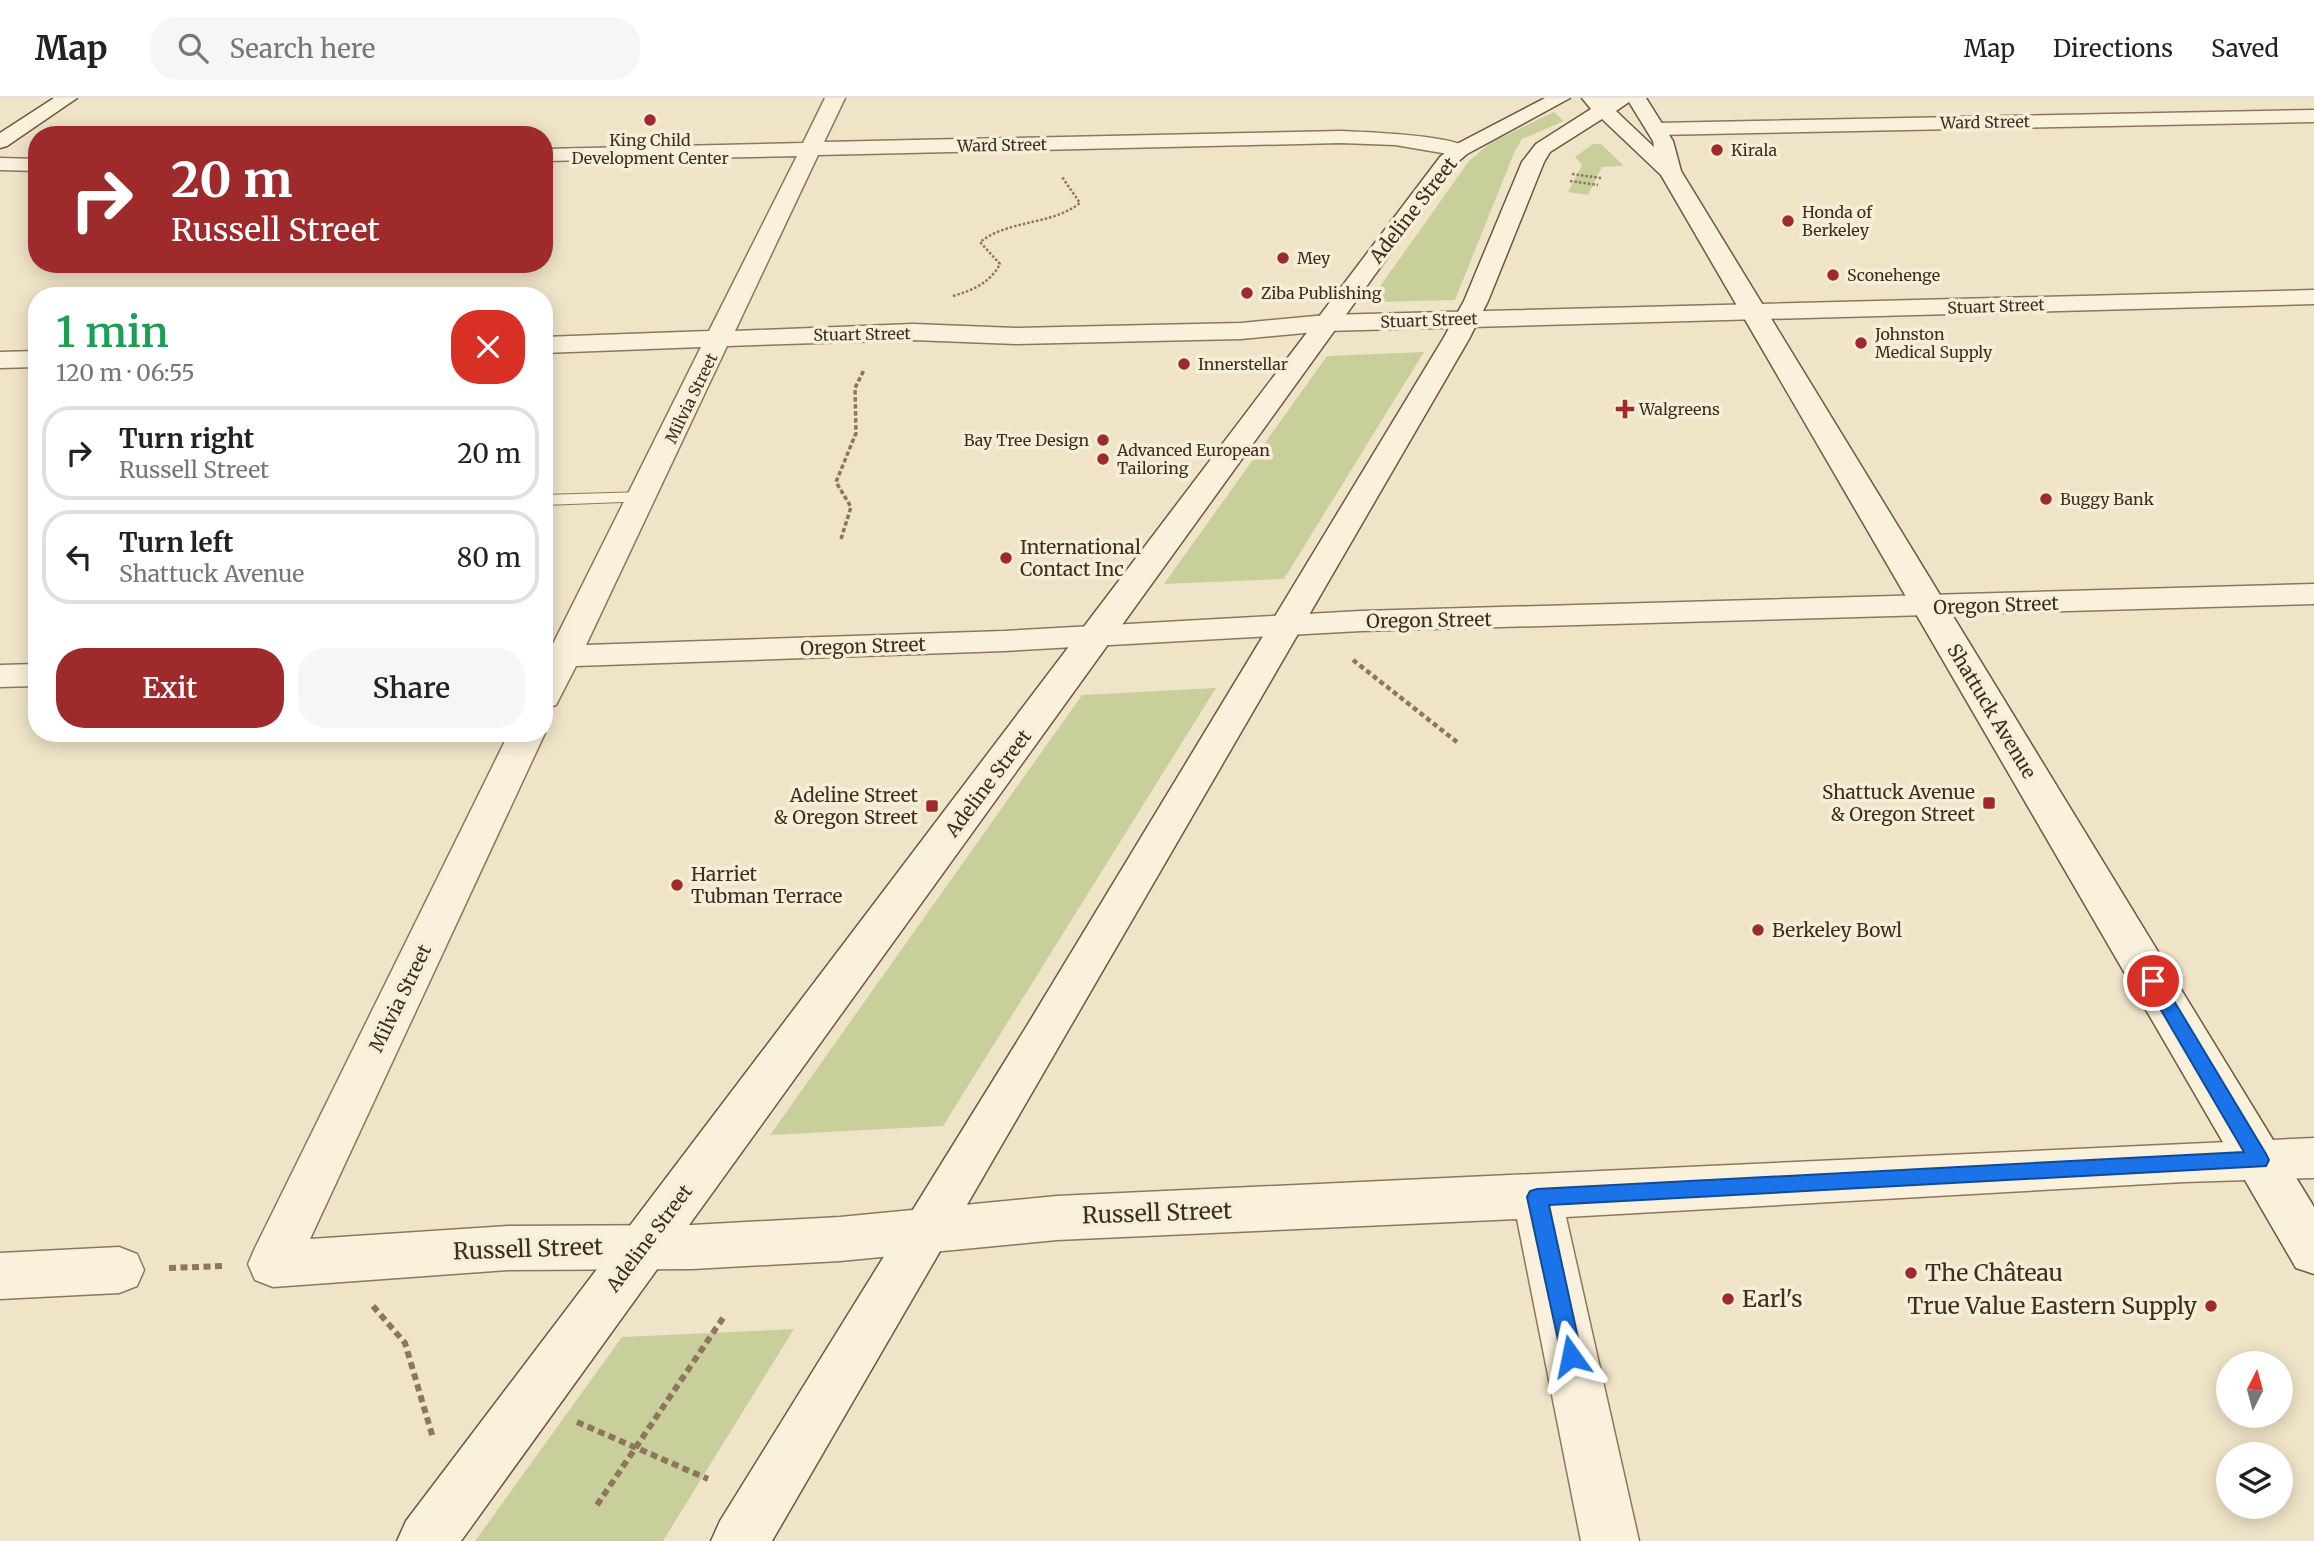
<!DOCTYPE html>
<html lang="en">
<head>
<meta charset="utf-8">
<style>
  body { margin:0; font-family:Merriweather,serif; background:#f6f6f6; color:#222; height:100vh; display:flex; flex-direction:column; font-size:26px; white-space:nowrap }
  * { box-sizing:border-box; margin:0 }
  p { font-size:23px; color:#767676 }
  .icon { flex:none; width:38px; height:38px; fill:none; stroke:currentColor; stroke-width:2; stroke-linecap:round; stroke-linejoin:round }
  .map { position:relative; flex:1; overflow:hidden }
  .side { position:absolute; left:28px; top:189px; width:525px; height:455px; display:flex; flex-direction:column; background:#fff; border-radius:28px; box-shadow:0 4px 18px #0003 }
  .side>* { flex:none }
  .guide { position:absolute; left:28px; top:28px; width:525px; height:147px; border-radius:28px; box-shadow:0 4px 18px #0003; background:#9e2a2b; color:#fff; overflow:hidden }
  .needle { width:46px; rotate:6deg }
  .controls { position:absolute; left:2216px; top:1253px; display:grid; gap:14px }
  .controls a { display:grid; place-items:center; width:77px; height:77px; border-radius:50%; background:#fff; box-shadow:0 4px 18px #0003; font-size:35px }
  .pin { position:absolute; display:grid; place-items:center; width:60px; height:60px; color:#fff; margin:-30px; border:4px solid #fff; border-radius:50%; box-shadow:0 2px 7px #0007 }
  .me { position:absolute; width:77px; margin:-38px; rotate:348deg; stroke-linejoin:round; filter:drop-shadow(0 0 5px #0008) }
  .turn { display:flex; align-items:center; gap:24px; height:147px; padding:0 28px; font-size:32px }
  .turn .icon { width:91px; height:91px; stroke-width:2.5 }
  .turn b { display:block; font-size:49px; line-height:60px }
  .round { display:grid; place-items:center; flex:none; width:74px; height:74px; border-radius:28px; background:#f6f6f6 }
  .overview { display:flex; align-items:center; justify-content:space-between; height:119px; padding:0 28px }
  h1 { font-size:42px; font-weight:600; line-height:52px; color:#1e9e55 }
  .primary-button { display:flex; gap:14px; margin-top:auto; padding:14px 28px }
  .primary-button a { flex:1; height:80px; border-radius:28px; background:#9e2a2b; color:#fff; font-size:28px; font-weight:600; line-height:80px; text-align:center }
  .primary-button a+a { background:#f6f6f6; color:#222 }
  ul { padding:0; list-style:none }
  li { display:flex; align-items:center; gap:21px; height:94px; margin:0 14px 10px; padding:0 14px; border:4px solid #e0e0e0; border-radius:28px }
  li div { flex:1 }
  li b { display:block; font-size:26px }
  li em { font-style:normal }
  header { display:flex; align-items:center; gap:42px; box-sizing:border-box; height:98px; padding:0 35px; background:#fff; border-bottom:2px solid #e0e0e0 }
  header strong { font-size:33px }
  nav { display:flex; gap:38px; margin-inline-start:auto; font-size:24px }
  .search { width:490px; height:63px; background:#f6f6f6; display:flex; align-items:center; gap:18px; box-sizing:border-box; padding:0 24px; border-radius:28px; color:#767676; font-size:26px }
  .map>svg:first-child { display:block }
</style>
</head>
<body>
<header>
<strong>Map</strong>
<div class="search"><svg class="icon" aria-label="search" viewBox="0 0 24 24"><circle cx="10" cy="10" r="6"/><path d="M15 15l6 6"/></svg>Search here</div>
<nav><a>Map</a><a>Directions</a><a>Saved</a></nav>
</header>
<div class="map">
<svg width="2314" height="1443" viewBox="0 0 2314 1443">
  <rect width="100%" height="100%" fill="#f0e4c8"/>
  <!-- green -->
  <g fill="#c9cf9b">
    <path d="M1554,14L1564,23L1522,41L1514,55L1455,202L1379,204L1371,201L1469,63L1490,45Z"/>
    <path d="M1593,46H1601L1624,68L1602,69L1588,97L1568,94L1582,67L1575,59Z"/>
    <path d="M1424,254L1284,481L1164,486L1327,258Z"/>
    <path d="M1216,590L943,1028L770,1037L1082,597Z"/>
    <path d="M794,1231L663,1443H475L622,1239Z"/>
  </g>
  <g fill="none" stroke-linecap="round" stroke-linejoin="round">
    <defs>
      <path id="lane" d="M643,394L652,399L649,403L544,407V397Z"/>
      <g id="street">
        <path d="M825,0H845L824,44L1341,33C1363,34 1460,37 1470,52L1460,58L1395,47L1341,45L818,57L735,233L913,226L1016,230L1241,225L1326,217L2314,192V206L1326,233L1241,241L1016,246L913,242L727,248L586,547L1004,533L1361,513L2314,486V506L1361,533L1004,553L576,568L556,607L544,610V548H552L701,249L544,255V239L709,233L797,58L544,63V51L803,45Z"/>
        <path d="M2314,12V24L1657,37L1647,31L1657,25Z"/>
        <path d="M0,60L37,61V73L0,72Z"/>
        <path d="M37,253V269L0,270V254Z"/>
        <path d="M37,566V588L0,589V567Z"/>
        <path d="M544,634L545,635L310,1141L508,1128L692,1127L840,1119L1057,1098L2314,1040V1080L2184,1084L1566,1119L1639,1443H1581L1517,1121L1057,1142L840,1163L692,1171L508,1172L273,1189L255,1182L248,1166L255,1150L509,635Z"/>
        <path d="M119,1149L137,1156L144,1172L137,1188L119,1195L0,1201V1155Z"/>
      </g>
      <g id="secondary">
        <path d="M54,0H77L7,48L0,50V35Z"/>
        <path d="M1545,0H1570L1467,56L1454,67L461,1443H397L406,1423L1440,59L1453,48Z"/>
        <path d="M1582,0H1646L1673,43L1681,73L2314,1109V1176L2296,1170L1661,77L1602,21L1550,54L1544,64L1488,203L1469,241L772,1443H711L720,1423L1028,926L1443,241L1464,203L1522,64L1536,46L1591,11ZM1629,4L1653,43L1654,49L1616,13Z"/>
      </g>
    </defs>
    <!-- lane casing -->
    <use href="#lane" stroke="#8d765c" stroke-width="2"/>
    <!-- street casing -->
    <use href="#street" stroke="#8d765c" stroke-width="3"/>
    <!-- secondary casing -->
    <use href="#secondary" stroke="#6f573f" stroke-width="3"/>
    <!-- path-far3 -->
    <g stroke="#8d765c" stroke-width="2.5" stroke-dasharray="2.5 2" stroke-linecap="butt">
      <path d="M1572,76L1601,80"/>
      <path d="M1570,83L1598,87"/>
      <path d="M953,198C973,192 990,185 1000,166L980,144C1010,121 1050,128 1080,105L1062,79"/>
    </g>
    <!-- path-far2 -->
    <path stroke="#8d765c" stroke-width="3.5" stroke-dasharray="4.5 2.5" stroke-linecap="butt" d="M841,441L851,409L836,384L856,335L855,290L864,272"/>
    <!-- path-far1 -->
    <path stroke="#8d765c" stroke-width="4.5" stroke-dasharray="5 3.5" stroke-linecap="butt" d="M1353,562L1457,644"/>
    <!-- path -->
    <g stroke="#8d765c" stroke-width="6" stroke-dasharray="7 4.5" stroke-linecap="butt">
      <path d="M169,1170L223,1168"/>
      <path d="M373,1208L405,1245L433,1340"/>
      <path d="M577,1324L708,1381"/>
      <path d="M597,1407L723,1220"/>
    </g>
    <!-- lane -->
    <use href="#lane" fill="#faf1dc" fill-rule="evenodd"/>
    <!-- street -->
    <use href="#street" fill="#faf1dc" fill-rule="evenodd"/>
    <!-- secondary -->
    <use href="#secondary" fill="#faf1dc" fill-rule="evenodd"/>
  </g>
  <!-- route -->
  <path fill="#1a73e8" stroke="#114b97" stroke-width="2" d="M2153,876L2159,878L2266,1056L2269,1062L2266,1068L1549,1107L1582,1258L1578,1265L1571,1268L1563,1265L1527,1099L1530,1093L1537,1091L2244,1054L2144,883Z"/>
  <!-- markers -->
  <g fill="#9e2a2b" stroke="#f7eed8" stroke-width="2.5">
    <circle cx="650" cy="22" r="7"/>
    <circle cx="1717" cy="52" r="7"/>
    <circle cx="1788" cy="123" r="7"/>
    <circle cx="1283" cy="160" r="7"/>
    <circle cx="1833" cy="177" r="7"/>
    <circle cx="1247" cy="195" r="7"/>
    <circle cx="1861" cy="245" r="7"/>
    <circle cx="1184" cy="266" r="7"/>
    <path d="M1621.5 300.5h7v7h7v7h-7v7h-7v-7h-7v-7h7z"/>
    <circle cx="1103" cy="342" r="7"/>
    <circle cx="1103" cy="361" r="7"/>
    <circle cx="2046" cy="401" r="7"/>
    <circle cx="1006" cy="460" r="7"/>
    <rect x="1982" y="698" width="14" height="14" rx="3.5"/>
    <rect x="925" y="701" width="14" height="14" rx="3.5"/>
    <circle cx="677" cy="787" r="7"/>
    <circle cx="1758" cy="832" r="7"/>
    <circle cx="1911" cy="1175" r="7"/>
    <circle cx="1728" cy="1201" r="7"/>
    <circle cx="2211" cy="1208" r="7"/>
  </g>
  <g text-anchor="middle" stroke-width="7" stroke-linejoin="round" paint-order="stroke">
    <!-- far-street labels -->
    <g font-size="16" fill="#3d2e20" stroke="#f7eed8">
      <text transform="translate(1985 24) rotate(-1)" y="6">Ward Street</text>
      <text transform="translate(1002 47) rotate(-1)" y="6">Ward Street</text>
      <text transform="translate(1996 208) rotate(-2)" y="6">Stuart Street</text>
      <text transform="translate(1429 222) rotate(-2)" y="6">Stuart Street</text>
      <text transform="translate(862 236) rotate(-1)" y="6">Stuart Street</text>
      <text transform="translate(691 300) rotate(-64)" y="6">Milvia Street</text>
    </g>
    <!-- far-poi labels -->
    <g font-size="16" fill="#3d2e20" stroke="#f7eed8" text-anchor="start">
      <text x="650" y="48" text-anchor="middle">King Child<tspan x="650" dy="18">Development Center</tspan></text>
      <text x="1731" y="58">Kirala</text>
      <text x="1802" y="120">Honda of<tspan x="1802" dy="18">Berkeley</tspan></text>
      <text x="1297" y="166">Mey</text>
      <text x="1847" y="183">Sconehenge</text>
      <text x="1261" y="201">Ziba Publishing</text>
      <text x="1875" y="242">Johnston<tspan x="1875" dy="18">Medical Supply</tspan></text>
      <text x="1198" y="272">Innerstellar</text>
      <text x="1639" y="317">Walgreens</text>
      <text x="1089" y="348" text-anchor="end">Bay Tree Design</text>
      <text x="1117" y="358">Advanced European<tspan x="1117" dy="18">Tailoring</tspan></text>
      <text x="2060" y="407">Buggy Bank</text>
    </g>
    <!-- street labels -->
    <g font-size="19" fill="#3d2e20" stroke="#f7eed8">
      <text transform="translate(1413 112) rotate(-52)" y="7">Adeline Street</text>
      <text transform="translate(1996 507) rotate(-2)" y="7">Oregon Street</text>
      <text transform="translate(1429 522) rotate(-1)" y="7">Oregon Street</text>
      <text transform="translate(863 548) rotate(-2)" y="7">Oregon Street</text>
      <text transform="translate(1992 613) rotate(59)" y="7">Shattuck Avenue</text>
      <text transform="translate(988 685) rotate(-53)" y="7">Adeline Street</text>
      <text transform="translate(400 900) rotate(-64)" y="7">Milvia Street</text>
      <text transform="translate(649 1140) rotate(-53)" y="7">Adeline Street</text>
    </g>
    <!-- poi labels -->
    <g font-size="19" fill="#3d2e20" stroke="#f7eed8" text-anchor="start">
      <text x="1020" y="456">International<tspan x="1020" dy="22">Contact Inc</tspan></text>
      <text x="1975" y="701" text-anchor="end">Shattuck Avenue<tspan x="1975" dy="22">&amp; Oregon Street</tspan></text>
      <text x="918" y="704" text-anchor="end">Adeline Street<tspan x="918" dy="22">&amp; Oregon Street</tspan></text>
      <text x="691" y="783">Harriet<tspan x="691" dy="22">Tubman Terrace</tspan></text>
      <text x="1772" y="839">Berkeley Bowl</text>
    </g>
    <!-- near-street labels -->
    <g font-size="23" fill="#3d2e20" stroke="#f7eed8">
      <text transform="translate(1157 1115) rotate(-2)" y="8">Russell Street</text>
      <text transform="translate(528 1151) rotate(-2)" y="8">Russell Street</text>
    </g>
    <!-- near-poi labels -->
    <g font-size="23" fill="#3d2e20" stroke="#f7eed8" text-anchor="start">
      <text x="1925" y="1183">The Château</text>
      <text x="1742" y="1209">Earl's</text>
      <text x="2197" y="1216" text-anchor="end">True Value Eastern Supply</text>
    </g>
  </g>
</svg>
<div class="controls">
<a><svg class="needle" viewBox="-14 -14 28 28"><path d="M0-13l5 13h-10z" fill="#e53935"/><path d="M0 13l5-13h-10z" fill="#767676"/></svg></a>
<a><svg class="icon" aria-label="layers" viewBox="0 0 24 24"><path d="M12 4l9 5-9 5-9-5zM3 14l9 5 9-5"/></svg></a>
</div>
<div class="pin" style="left:2153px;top:883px;background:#d93025"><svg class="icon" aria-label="arrive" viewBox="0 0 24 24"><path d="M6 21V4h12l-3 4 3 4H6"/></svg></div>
<svg class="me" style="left:1571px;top:1258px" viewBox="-20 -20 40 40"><path d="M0-17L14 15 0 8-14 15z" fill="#1a73e8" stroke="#fff" stroke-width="4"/></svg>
<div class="guide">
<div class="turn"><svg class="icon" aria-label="right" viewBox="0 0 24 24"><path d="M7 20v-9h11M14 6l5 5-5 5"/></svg><div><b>20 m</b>Russell Street</div></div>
</div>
<section class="side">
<div class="overview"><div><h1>1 min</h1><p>120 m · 06:55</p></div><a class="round" style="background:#d93025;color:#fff"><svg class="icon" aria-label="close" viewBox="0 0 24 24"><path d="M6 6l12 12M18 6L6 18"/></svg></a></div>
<ul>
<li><svg class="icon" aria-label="right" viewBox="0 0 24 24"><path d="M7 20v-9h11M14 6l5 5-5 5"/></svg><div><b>Turn right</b><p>Russell Street</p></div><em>20 m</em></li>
<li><svg class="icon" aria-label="left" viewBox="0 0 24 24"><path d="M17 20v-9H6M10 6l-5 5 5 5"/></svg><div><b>Turn left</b><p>Shattuck Avenue</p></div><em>80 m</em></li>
</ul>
<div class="primary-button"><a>Exit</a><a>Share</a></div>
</section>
</div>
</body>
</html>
